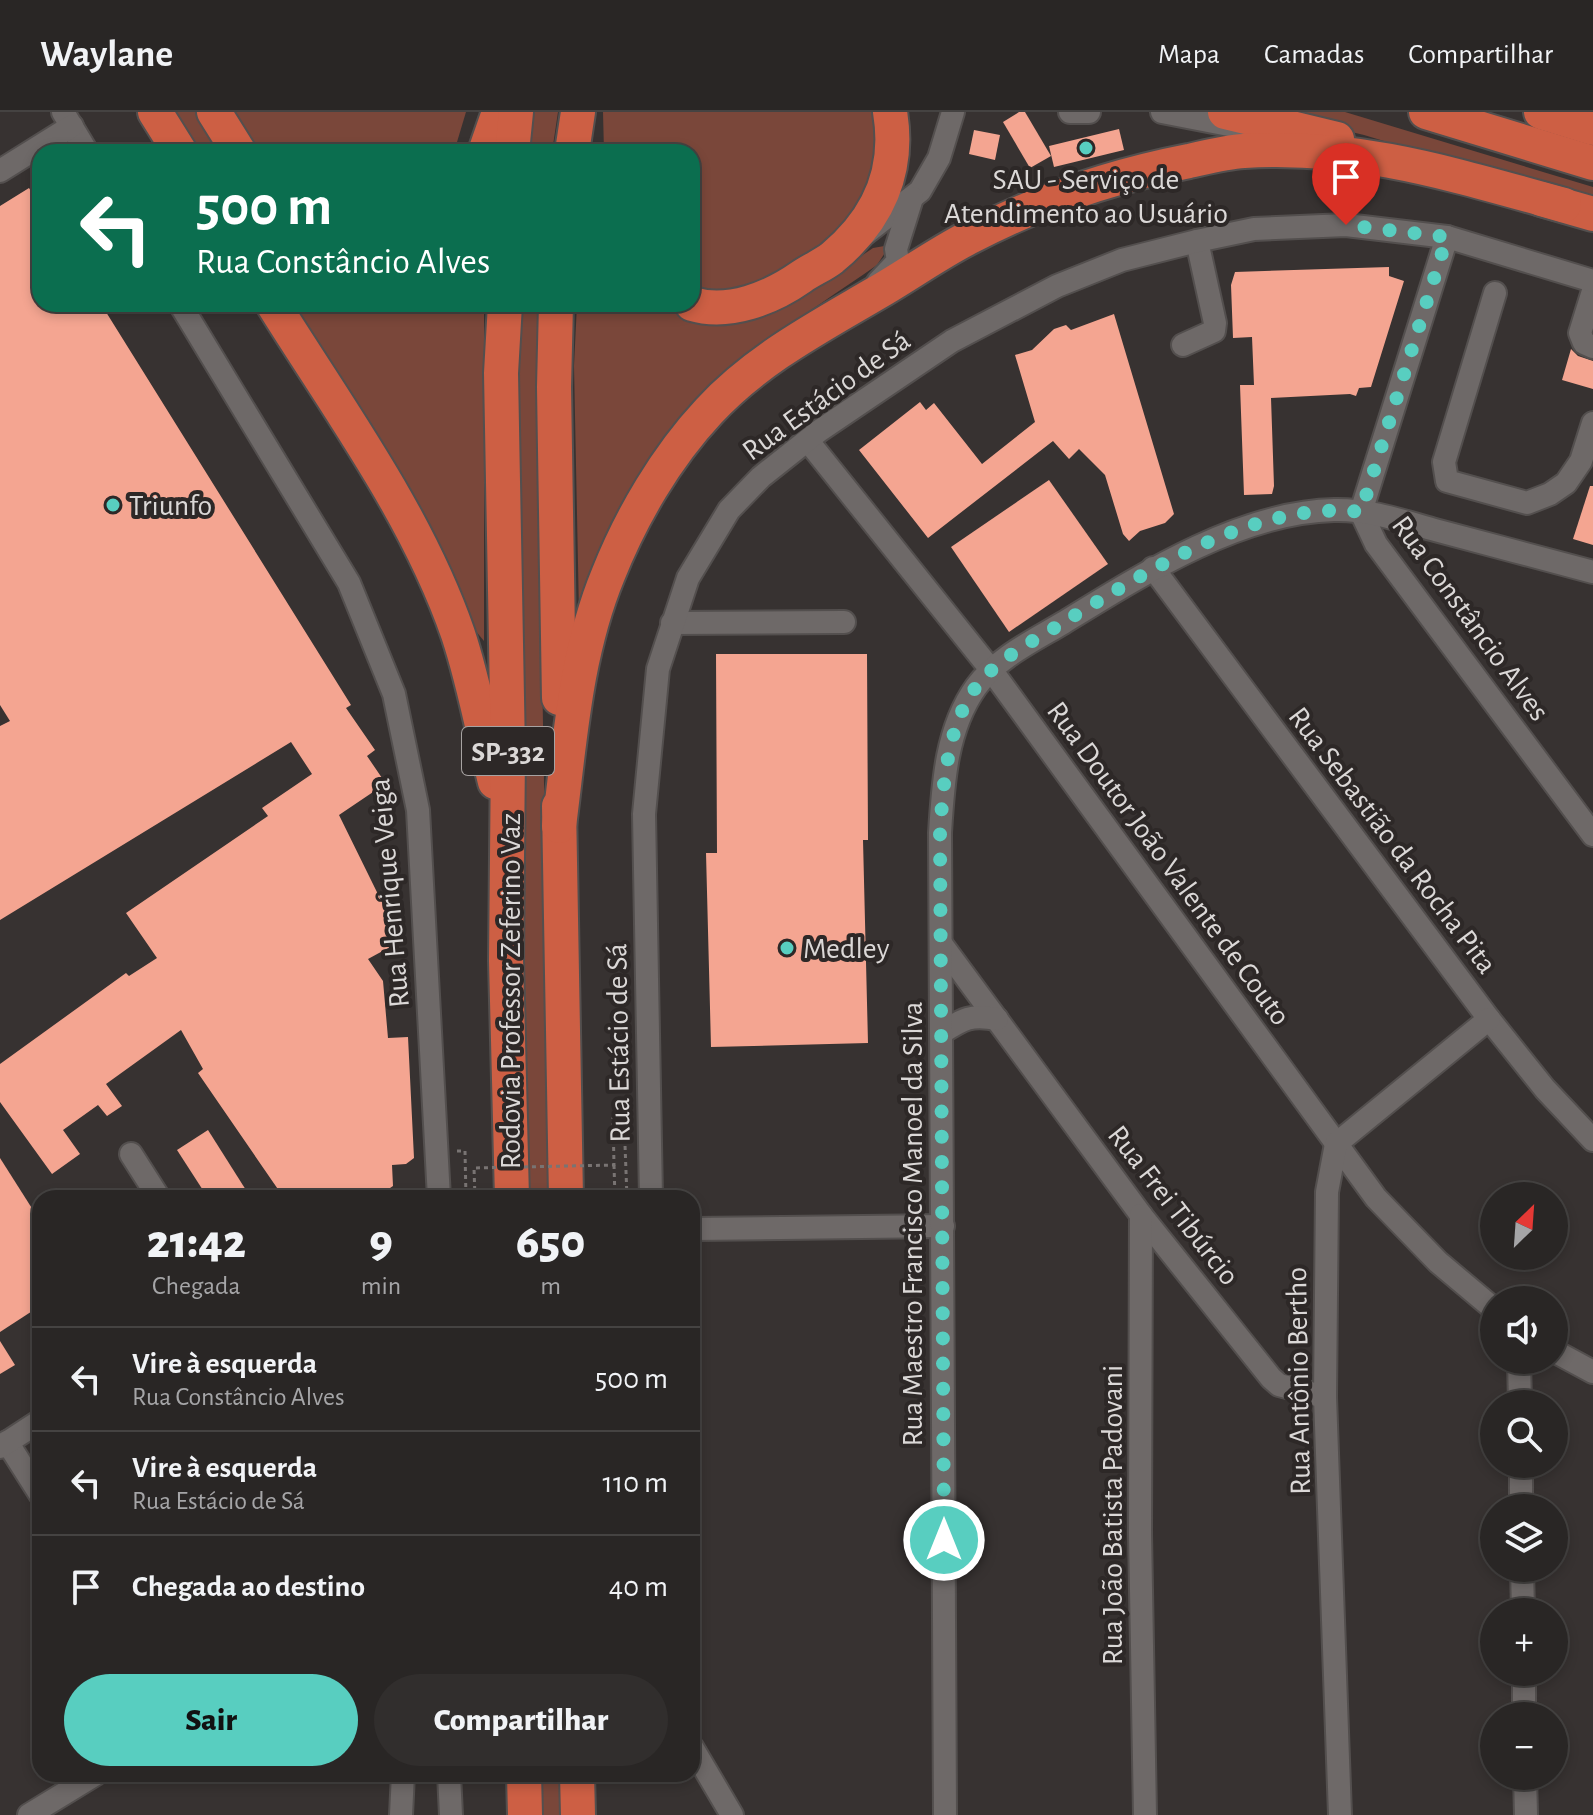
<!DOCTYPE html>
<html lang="pt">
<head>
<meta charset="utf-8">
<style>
  body { margin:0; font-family:"Alegreya Sans",sans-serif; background:#312e2d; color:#f1f3f6; height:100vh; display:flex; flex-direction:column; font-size:30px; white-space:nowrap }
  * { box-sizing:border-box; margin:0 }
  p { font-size:26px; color:#a5a5a7 }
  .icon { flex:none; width:44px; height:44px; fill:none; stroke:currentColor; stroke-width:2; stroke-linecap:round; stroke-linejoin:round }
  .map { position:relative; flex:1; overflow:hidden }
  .drawer { position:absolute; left:32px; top:1078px; width:668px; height:592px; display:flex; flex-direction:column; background:#292625; border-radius:24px; box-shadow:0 4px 12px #0003,0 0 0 2px #454342 }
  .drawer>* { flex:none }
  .hud { position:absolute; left:32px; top:32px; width:668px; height:168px; border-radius:24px; box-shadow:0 4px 12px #0003,0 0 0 2px #454342; background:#0b6e4f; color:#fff; overflow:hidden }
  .needle { width:52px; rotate:25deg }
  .tools { position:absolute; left:1480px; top:1070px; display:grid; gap:16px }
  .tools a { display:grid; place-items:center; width:88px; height:88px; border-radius:50%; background:#292625; box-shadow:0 4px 12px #0003,0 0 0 2px #454342; font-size:40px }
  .pin { position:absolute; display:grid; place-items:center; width:68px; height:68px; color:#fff; margin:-82px -34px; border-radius:50% 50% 50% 0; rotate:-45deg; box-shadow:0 0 8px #0007 }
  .pin .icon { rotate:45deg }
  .me { position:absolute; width:88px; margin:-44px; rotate:0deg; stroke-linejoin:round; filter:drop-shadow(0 0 6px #0008) }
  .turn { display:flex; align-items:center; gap:28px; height:168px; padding:0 32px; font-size:36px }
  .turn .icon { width:104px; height:104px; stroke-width:2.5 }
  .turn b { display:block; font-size:56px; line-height:68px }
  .eta { display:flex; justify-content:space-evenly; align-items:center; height:136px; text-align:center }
  .eta b { font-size:48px; font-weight:800; line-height:56px }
  .cta { display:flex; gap:16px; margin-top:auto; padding:16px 32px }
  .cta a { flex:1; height:92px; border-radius:48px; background:#58cec0; color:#111; font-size:32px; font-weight:800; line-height:92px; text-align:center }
  .cta a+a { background:#312e2d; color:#f1f3f6 }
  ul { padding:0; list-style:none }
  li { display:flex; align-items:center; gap:24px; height:104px; padding:0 32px; border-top:2px solid #454342 }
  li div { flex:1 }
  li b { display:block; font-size:30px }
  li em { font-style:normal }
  header { display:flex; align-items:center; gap:48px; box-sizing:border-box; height:112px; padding:0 40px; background:#292625; border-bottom:2px solid #454342 }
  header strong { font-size:38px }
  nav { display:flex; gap:44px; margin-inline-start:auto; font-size:28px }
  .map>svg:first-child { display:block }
</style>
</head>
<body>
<header>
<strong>Waylane</strong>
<nav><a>Mapa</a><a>Camadas</a><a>Compartilhar</a></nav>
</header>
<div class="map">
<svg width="1593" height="1703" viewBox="0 0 1593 1703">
  <rect width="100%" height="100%" fill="#373231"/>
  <!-- green -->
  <g fill="#7a473a">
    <path d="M170,0H200L223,40H195Z"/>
    <path d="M231,0H466L454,40H253Z"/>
    <path d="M529,0H558L552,40H524Z"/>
    <path d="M603,0H874L880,20L876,67L835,124L791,156L761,170L717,179L695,175L692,174V40H604Z"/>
    <path d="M1268,0H1345L1593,75V92L1364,23Z"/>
    <path d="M890,133L877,153C799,208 713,256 657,335C624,381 602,449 579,501L574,254L577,192H659L692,205L836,161L873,136Z"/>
    <path d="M289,192H484V529L465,506Z"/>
    <path d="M513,192H540L542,553L551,1086H524Z"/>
    <path d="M537,1662H565L566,1703H538Z"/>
  </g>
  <!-- building -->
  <g fill="#f4a591">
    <path d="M1019,0H1025L1051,44L1030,56L1003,10Z"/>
    <path d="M1119,17L1124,38L1054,55L1049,34Z"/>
    <path d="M974,18L1000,23L995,48L969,42Z"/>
    <path d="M29,76L40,93V192H101L351,593L346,596L375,638L367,644L382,666L375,671L379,676L339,703L401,829L368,847L383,869L388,926L408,925L414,1046L406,1052L392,1053L393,1074L375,1086H284L198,961L203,957L181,918L106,972L122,994L107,1004L98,993L63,1018L80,1042L52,1062L0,990V952L126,861L129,864L157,846L126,801L268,704L262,696L312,662L291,630L0,808V614L10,609L0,593V94Z"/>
    <path d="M1389,155V164L1404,169L1371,275L1359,276L1356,284L1350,282L1271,286L1274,374L1272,382L1244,383L1240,273H1254L1252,225L1233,226L1231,173L1235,160Z"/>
    <path d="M1114,202L1174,402L1165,411L1140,419L1129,429L1123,422L1105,363L1079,337L1069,347L1053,329L928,426L859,338L920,290L926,298L934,291L982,352L1035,310L1015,243L1032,238L1054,217L1066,213L1071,218Z"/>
    <path d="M1571,237L1578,244L1593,249V277L1562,268Z"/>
    <path d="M1049,368L1108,452L1009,520L951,435Z"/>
    <path d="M1590,374H1593V433L1573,427Z"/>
    <path d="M716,542H867L868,728H863L868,931L711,935L706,741H717Z"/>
    <path d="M208,1018L251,1086H208L177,1038Z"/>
    <path d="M0,1046L40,1109V1194L0,1220Z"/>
    <path d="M0,1229L15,1253L0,1262Z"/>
  </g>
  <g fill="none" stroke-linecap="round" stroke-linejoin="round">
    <defs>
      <g id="minor">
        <path d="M63,0L87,40"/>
        <path d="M1070,0H1089"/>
        <path d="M1162,0L1239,15"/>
        <path d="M0,59L72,14"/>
        <path d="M866,121L920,79L939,46L953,0"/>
        <path d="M1447,125L1361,400L1376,432L1593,723"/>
        <path d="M878,170L898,149L896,137L912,86"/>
        <path d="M1593,179L1580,221L1584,231L1593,235"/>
        <path d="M1495,181L1444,350L1447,369L1527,391L1550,382L1566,371L1581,349L1593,311"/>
        <path d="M180,192L349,471L394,582L418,698L439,1086"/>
        <path d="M1183,233L1214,219L1215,211L1197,129"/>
        <path d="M808,329L992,559L1376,1086L1438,1150L1494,1197"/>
        <path d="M1153,456L1489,907L1545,977L1593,1028"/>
        <path d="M672,511L844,510"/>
        <path d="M942,833L1141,1103L1271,1266L1279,1273L1325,1285"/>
        <path d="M941,921C963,907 970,902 997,907"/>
        <path d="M131,1042L159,1086"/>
        <path d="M651,1086L644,702L658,557L688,466L729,398L761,365L819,319L952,229L1057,174L1122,148L1197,129L1254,117L1346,113L1447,125L1593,169"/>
        <path d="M1141,1103L1140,1421L1145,1703"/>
        <path d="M692,1117L943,1114"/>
        <path d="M1554,1239L1593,1260"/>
        <path d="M1519,1248L1520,1292"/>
        <path d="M7,1330L40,1382"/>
        <path d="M0,1335L40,1309"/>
        <path d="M1521,1352V1396"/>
        <path d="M1522,1456L1523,1500"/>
        <path d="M1524,1560V1604"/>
        <path d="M692,1635L732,1703"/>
        <path d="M449,1662L451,1703"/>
        <path d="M1525,1664L1526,1703"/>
        <path d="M29,1703L96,1662"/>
        <path d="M401,1703L403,1662"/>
        <path d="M945,1703L940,721C943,672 946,617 976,575C997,546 1033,529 1063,511C1141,463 1240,400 1334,398C1368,397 1403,409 1435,418C1488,432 1540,446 1593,460"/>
        <path d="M1340,1703L1325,1285L1327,1080L1336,1032L1489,907"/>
      </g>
      <g id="highway">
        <path d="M155,0L180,40"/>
        <path d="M214,0L239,40"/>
        <path d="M1225,0L1337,27"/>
        <path d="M1426,0L1593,51"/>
        <path d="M1541,0L1593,16"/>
        <path d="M485,40L499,0"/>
        <path d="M512,40L516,0"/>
        <path d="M572,40L578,0"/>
        <path d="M1541,87L1593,102"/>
        <path d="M273,192C339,298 417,403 458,522C474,570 483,621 495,670"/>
        <path d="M505,192L501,261L508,640L506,849L512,1086"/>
        <path d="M556,192L554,275L559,586"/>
        <path d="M692,192C729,203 771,186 801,165C811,158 823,153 832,146C878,108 900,59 890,0"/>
        <path d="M559,694L566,1086"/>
        <path d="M559,714C570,630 575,543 608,463C631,405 666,345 709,299C755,249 815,217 873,183C905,165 935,143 968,126C1038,89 1112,64 1189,49C1207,45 1226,40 1244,39C1360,32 1454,63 1564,93"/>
        <path d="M524,1662L525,1703"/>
        <path d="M577,1662L578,1703"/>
      </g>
    </defs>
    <!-- minor casing -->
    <use href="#minor" stroke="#534f4e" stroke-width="26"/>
    <!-- highway casing -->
    <use href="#highway" stroke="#534f4e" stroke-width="38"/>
    <!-- path -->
    <g stroke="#797473" stroke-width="3" stroke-dasharray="4 4" stroke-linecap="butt">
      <path d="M457,1039H465L466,1086"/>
      <path d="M614,1053L615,1086"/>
      <path d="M627,1086L624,1006H630"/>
    </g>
    <!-- minor -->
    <use href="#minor" stroke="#6e6968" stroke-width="22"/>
    <!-- highway -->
    <use href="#highway" stroke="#cd5f44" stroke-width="34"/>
    <!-- path-bridge -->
    <path stroke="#797473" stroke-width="3" stroke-dasharray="4 4" stroke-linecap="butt" d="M475,1086L474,1056L614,1053L613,1006H624"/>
  </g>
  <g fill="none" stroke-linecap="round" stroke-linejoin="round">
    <!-- route -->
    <path stroke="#58cec0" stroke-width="14" stroke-dasharray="0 25.2" d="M944,1428L940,721C943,674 947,614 976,575C998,546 1034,529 1064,510C1149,458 1258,388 1361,400L1447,125L1346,113"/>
  </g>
  <!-- markers -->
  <g fill="#58cec0" stroke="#2d2827" stroke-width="3">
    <circle cx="1086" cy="36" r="8"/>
    <circle cx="113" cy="393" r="8"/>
    <circle cx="787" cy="836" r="8"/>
  </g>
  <g text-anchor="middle" stroke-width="8" stroke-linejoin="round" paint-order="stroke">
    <!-- shield labels -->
    <rect fill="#2d2827" stroke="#a7a3a2" stroke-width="2" x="462" y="615" width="92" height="48" rx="6"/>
    <g font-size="28" font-weight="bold" fill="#dbd8d7">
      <text x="508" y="649">SP-332</text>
    </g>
    <!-- poi labels -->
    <g font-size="30" fill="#dbd8d7" stroke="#2d2827" text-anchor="start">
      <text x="1086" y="77" text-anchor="middle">SAU - Serviço de<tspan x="1086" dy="34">Atendimento ao Usuário</tspan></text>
      <text x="129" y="403">Triunfo</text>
      <text x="803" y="846">Medley</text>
    </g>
    <!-- street labels -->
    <g font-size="30" fill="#dbd8d7" stroke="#2d2827">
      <text transform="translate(826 283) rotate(-36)" y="10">Rua Estácio de Sá</text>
      <text transform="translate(1471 506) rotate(54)" y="10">Rua Constâncio Alves</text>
      <text transform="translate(1393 728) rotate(53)" y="10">Rua Sebastião da Rocha Pita</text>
      <text transform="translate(1169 751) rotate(54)" y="10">Rua Doutor João Valente de Couto</text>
      <text transform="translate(389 781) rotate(-95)" y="10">Rua Henrique Veiga</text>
      <text transform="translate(510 879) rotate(-90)" y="10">Rodovia Professor Zeferino Vaz</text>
      <text transform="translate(618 931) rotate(-91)" y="10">Rua Estácio de Sá</text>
      <text transform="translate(1174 1093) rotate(52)" y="10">Rua Frei Tibúrcio</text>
      <text transform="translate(912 1112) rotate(-90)" y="10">Rua Maestro Francisco Manoel da Silva</text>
      <text transform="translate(1298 1269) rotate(-91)" y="10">Rua Antônio Bertho</text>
      <text transform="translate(1112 1403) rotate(-90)" y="10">Rua João Batista Padovani</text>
    </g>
  </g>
</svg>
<div class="tools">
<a><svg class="needle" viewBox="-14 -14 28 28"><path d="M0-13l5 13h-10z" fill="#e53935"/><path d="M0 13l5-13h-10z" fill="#a5a5a7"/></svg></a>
<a><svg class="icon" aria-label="sound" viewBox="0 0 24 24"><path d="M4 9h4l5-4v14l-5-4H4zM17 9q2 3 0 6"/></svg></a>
<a><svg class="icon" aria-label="search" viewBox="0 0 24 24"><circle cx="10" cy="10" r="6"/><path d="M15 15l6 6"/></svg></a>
<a><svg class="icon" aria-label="layers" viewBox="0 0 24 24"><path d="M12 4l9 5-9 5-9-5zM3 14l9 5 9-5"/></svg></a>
<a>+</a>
<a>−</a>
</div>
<div class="pin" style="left:1346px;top:113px;background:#d93025"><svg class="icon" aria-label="arrive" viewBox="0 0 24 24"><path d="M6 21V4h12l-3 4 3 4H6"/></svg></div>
<svg class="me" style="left:944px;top:1428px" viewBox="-20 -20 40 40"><circle r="17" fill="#58cec0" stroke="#fff" stroke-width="3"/><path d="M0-11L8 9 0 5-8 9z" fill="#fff"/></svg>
<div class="hud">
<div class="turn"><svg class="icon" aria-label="left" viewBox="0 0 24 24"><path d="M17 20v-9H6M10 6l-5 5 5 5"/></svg><div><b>500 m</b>Rua Constâncio Alves</div></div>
</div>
<section class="drawer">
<div class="eta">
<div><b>21:42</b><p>Chegada</p></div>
<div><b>9</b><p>min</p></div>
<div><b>650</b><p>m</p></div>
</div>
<ul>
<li><svg class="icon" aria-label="left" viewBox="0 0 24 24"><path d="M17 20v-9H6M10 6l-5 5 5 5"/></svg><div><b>Vire à esquerda</b><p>Rua Constâncio Alves</p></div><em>500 m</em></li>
<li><svg class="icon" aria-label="left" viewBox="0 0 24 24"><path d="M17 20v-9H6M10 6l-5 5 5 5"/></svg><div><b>Vire à esquerda</b><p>Rua Estácio de Sá</p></div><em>110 m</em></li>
<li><svg class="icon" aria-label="arrive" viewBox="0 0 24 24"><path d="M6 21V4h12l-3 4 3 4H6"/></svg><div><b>Chegada ao destino</b></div><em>40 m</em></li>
</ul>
<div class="cta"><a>Sair</a><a>Compartilhar</a></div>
</section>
</div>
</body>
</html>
